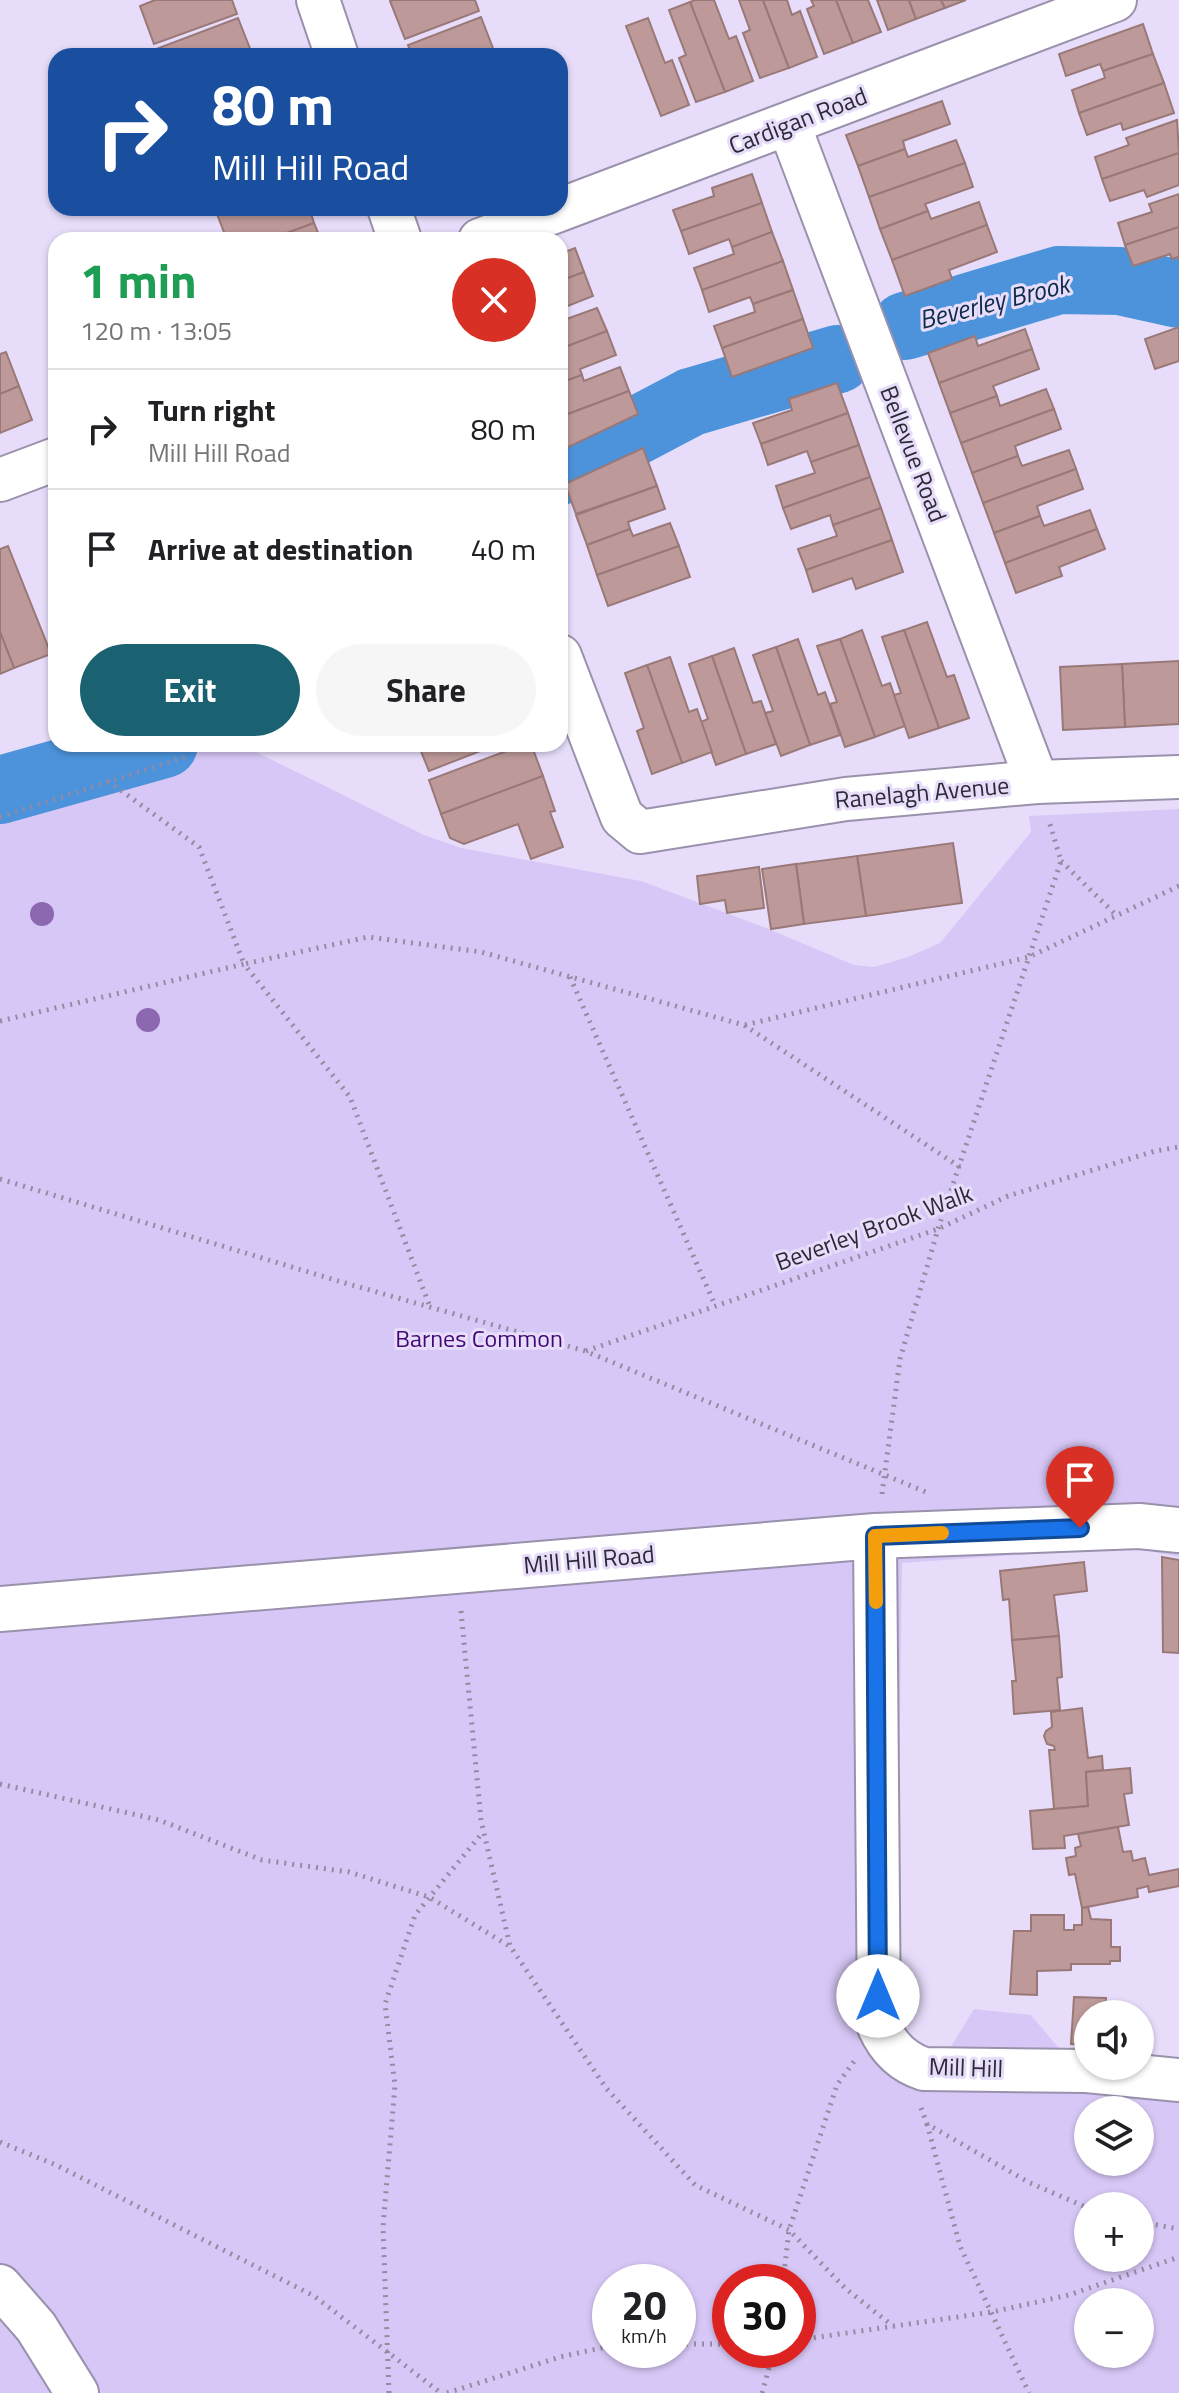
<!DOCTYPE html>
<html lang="en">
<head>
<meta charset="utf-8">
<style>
  body { margin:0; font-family:"Titillium Web",sans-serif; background:#f6f6f6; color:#202124; height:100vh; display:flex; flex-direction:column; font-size:30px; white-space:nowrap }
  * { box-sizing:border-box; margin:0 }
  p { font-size:26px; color:#757577 }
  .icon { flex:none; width:44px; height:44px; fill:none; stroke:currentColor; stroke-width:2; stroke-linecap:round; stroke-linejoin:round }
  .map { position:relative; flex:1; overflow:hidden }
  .side { position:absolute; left:48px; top:232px; width:520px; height:520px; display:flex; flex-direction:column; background:#fff; border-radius:24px; box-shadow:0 2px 6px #0004 }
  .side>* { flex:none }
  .top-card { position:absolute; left:48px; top:48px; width:520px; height:168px; border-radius:24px; box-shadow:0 2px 6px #0004; background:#1a4fa0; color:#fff; overflow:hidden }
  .controls { position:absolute; left:1074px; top:2000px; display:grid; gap:16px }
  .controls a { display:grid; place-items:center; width:80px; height:80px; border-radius:50%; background:#fff; box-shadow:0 2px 6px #0004; font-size:40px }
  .speed { position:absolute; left:592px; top:2264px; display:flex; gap:16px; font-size:40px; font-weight:700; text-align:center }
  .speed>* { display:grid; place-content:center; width:104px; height:104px; border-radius:50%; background:#fff; box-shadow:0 2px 6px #0004; line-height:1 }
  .speed small { font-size:20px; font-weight:400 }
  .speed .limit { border:12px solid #d22; background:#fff; color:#111 }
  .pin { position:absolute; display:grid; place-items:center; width:68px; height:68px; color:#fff; margin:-82px -34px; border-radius:50% 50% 50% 0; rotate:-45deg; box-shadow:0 0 8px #0007 }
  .pin .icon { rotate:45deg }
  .me { position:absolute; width:88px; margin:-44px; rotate:0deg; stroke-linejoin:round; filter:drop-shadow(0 0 6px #0008) }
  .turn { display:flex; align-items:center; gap:28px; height:168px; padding:0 32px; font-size:36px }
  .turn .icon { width:104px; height:104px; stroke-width:2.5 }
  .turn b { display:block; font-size:56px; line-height:68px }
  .round { display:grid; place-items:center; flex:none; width:84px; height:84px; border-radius:42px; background:#f6f6f6 }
  .headline { display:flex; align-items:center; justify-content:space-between; height:136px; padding:0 32px }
  h1 { font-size:48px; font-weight:700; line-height:60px; color:#1e9e55 }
  .cta { display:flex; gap:16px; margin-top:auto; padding:16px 32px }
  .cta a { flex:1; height:92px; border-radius:48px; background:#1a6271; color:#fff; font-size:32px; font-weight:700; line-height:92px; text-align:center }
  .cta a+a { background:#f6f6f6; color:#202124 }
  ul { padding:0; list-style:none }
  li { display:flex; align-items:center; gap:24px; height:120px; padding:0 32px; border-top:2px solid #e0e0e0 }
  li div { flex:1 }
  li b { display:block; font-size:30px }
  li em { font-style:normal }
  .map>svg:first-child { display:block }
</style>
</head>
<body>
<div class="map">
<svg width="1179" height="2393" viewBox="0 0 1179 2393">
  <rect width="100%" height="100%" fill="#e7ddfb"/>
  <!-- green -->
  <path fill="#d7c7f6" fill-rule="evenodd" d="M192,744H240L424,835L461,848L641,881L766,928L854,965L874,967L908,957L940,943L1031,832L1029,816L1179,809V1557L1129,1547L902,1563L896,2029L925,2047L950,2048L974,2009L1031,2015L1063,2053L1179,2058V2393H0V804ZM1088,2110H1140V2162H1088ZM1088,2206H1140V2258H1088ZM610,2282H678V2350H610ZM730,2282H798V2350H730ZM1088,2302H1140V2354H1088Z"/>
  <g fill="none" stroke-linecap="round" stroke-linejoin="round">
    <!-- river -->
    <g stroke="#4c93db" stroke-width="68">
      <path d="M905,326L1059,280L1120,281L1179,294"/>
      <path d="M560,471L691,402L838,359"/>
      <path d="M0,790L164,744"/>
    </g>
  </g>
  <!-- building -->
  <g fill="#bd9a99" stroke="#9a7878" stroke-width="2">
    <path d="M155,0H232L237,14L154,44L140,6Z"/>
    <path d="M393,0H475L479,11L405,39L390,1Z"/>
    <path d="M695,0H714L729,39L736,36L753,81L725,92L690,2Z"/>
    <path d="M739,0H763L789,68L760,78L743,33L750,30Z"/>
    <path d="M763,0H787L792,15L800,11L817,57L789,68Z"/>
    <path d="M811,0H836L853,43L824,54L807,9L814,6Z"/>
    <path d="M836,0H868L881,32L853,43Z"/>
    <path d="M877,0H909L916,19L888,30Z"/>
    <path d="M909,0H941L945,8L916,19Z"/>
    <path d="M941,0H966L945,8Z"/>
    <path d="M690,2L725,92L696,102L679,58L686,55L669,10Z"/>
    <path d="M481,17L496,56H412L408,45Z"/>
    <path d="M238,18L253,56H158L156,49Z"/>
    <path d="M648,18L665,63L672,60L689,105L661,116L626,26Z"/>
    <path d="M1143,24L1153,54L1103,71L1100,64L1066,76L1059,54Z"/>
    <path d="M1153,54L1164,83L1079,113L1072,90L1105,78L1103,71Z"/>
    <path d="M1164,83L1174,113L1123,130L1121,123L1087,135L1079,113Z"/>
    <path d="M942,101L950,124L903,141L905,149L858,166L846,135Z"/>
    <path d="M1177,120L1179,153L1102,179L1095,157L1129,145L1126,138Z"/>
    <path d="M956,140L965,163L869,197L858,166L905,149L908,157Z"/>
    <path d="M1179,153V185L1147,197L1144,190L1110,201L1102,179Z"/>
    <path d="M965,163L973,187L925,204L928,211L880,229L869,197Z"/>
    <path d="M752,174L762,203L681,231L673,210L714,196L712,188Z"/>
    <path d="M1179,194V227L1125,245L1118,223L1152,212L1149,204Z"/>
    <path d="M979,202L987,225L892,260L880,229L928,211L931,219Z"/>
    <path d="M762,203L772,232L732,247L729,239L689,254L681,231Z"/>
    <path d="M234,208H309L314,223L268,240H227L217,214Z"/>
    <path d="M314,223L321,240H268Z"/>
    <path d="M987,225L997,252L949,270L952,279L905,296L892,260Z"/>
    <path d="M1179,227V260L1178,257L1172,259L1170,254L1133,266L1125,245Z"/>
    <path d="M772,232L783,261L702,290L694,268L734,254L732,247Z"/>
    <path d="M575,248L584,272L560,281V254Z"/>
    <path d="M783,261L793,290L753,304L750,297L709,312L702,290Z"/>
    <path d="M584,272L593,296L560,309V281Z"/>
    <path d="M793,290L803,319L722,348L714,326L755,312L753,304Z"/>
    <path d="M597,308L607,331L560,349V318L561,321Z"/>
    <path d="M803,319L813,348L732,377L722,348Z"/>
    <path d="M1179,327V361L1155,369L1145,339Z"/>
    <path d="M1025,329L1032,349L939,383L928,353L975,336L978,346Z"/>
    <path d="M607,331L616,355L580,369L582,375L560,383V349Z"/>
    <path d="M1032,349L1039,369L993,386L997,396L950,413L939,383Z"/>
    <path d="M6,352L19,386L0,394V354Z"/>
    <path d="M620,367L629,391L560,417V383L582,375L584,381Z"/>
    <path d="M837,383L848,413L761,444L753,423L792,410L789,399Z"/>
    <path d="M19,386L32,420L0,433V394Z"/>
    <path d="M1046,389L1054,409L961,443L950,413L997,396L1000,406Z"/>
    <path d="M629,391L638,414L560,451V417Z"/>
    <path d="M1054,409L1061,429L1015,446L1018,456L972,473L961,443Z"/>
    <path d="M848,413L859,445L811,462L807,451L768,465L761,444Z"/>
    <path d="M859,445L870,477L783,508L776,486L815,473L811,462Z"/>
    <path d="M643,448L657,486L576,514L565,484Z"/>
    <path d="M1069,450L1076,469L983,503L972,473L1018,456L1022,466Z"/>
    <path d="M1076,469L1083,489L1037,506L1040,516L994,533L983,503Z"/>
    <path d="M870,477L881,508L833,525L830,515L791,529L783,508Z"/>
    <path d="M657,486L665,509L628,522L630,529L587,545L576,515Z"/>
    <path d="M881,508L892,540L806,570L798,549L837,536L833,525Z"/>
    <path d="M1090,510L1097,529L1005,563L994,533L1040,516L1044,526Z"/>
    <path d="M670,523L679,546L597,575L587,545L630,529L633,536Z"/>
    <path d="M1097,529L1105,549L1059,567L1062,576L1016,593L1005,563Z"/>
    <path d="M892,540L903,572L856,589L852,578L813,592L806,570Z"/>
    <path d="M8,546L51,654L14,668L0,632V549Z"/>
    <path d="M679,546L690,577L608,606L597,575Z"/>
    <path d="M927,622L947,677L954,675L969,718L939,728L904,630Z"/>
    <path d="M862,630L882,686L890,683L905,726L875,737L840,639Z"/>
    <path d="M904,630L939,728L909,738L894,695L901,693L882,637Z"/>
    <path d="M0,632L14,668L0,674Z"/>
    <path d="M798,639L818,695L825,692L840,735L810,745L776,647Z"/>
    <path d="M840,639L875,737L845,747L830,704L837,702L817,646Z"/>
    <path d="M776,647L810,745L781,756L765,713L773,711L753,655Z"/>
    <path d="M734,648L753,703L761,701L776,744L746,754L712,656Z"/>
    <path d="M712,656L746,754L716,765L701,722L708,719L689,664Z"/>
    <path d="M670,657L689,712L697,709L712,752L682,763L647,665Z"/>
    <path d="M1179,661V724L1125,727L1122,664Z"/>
    <path d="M1122,664L1125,727L1063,730L1060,667Z"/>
    <path d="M647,665L682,763L652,774L637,731L644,728L625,673Z"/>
    <path d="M418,744H498L429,771Z"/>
    <path d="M525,744H531L543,776L441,814L429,780Z"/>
    <path d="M543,776L555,811L550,812L563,847L531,859L518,824L464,844L450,838L441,814Z"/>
    <path d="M953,843L962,903L866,916L857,856Z"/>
    <path d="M857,856L866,916L804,924L796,864Z"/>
    <path d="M796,864L804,924L771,929L762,869Z"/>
    <path d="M759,867L764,908L727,913L725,900L700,904L697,876Z"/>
    <path d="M1162,1557L1179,1560V1653L1163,1652Z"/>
    <path d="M1084,1562L1087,1591L1054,1595L1059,1636L1012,1640L1009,1599L1003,1600L1000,1571Z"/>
    <path d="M1059,1636L1062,1677L1057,1678L1060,1710L1014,1714L1012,1681H1016L1012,1640Z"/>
    <path d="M1082,1708L1088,1758L1102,1756L1103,1770L1086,1772L1088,1806L1054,1809L1049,1750H1055L1054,1746L1047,1744L1044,1736L1046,1731L1052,1727L1051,1712Z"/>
    <path d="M1130,1768L1132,1793L1124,1794L1129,1825L1064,1836L1065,1848L1033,1849L1030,1811L1088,1806L1086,1772Z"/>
    <path d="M1118,1827L1123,1852L1131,1851L1133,1861L1145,1858L1149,1875L1179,1869V1886L1149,1892L1148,1886L1137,1889L1138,1897L1082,1908L1075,1874L1069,1875L1066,1858L1076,1856L1075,1848L1081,1846L1078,1834Z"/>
    <path d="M1088,1907L1091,1919L1111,1920V1947H1120V1961H1110V1964H1071V1970L1037,1971V1995L1010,1994L1014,1931H1031V1915H1064V1930H1074V1925H1082V1908Z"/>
    <path d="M1074,1997L1106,1998L1105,2014H1088V2045L1071,2044Z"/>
  </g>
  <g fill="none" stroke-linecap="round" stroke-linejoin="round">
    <defs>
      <g id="minor">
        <path d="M318,0L337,56"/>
        <path d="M789,125L1037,782"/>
        <path d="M389,208L400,240"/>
        <path d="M480,240L1115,0"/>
        <path d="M0,480L56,459"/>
        <path d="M560,656L622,817L640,832L846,799L1037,782L1179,777"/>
        <path d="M875,1536L879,2027C888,2047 902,2062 924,2069L1087,2071L1179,2080"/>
        <path d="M0,2286L36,2327L77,2393"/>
      </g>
      <path id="secondary" d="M0,1609L875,1536L1139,1526L1179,1530"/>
    </defs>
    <!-- minor casing -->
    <use href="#minor" stroke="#9a91ad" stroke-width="46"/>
    <!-- secondary casing -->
    <use href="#secondary" stroke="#9a91ad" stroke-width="48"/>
    <!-- path -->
    <g stroke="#928ba1" stroke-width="5" stroke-dasharray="2 6" stroke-linecap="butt">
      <path d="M108,781L199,847L244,964L368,937L481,952L744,1025L960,1167"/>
      <path d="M0,817L188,756"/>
      <path d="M1061,861L1117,916"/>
      <path d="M570,977L715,1305"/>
      <path d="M0,1021L244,964L350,1097L430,1307"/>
      <path d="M745,1025L1029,957L1179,886"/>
      <path d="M0,1179L345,1283L585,1351L926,1492"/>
      <path d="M586,1351L938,1229L1008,1196L1155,1151L1179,1147"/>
      <path d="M882,1494L900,1359L938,1229L1061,861L1049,821"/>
      <path d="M461,1611L481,1820L510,1946L606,2088L695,2185L789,2230L846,2289L893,2326"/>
      <path d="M0,1784L159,1820L262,1860L349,1872L429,1897L509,1946"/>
      <path d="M921,2108L927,2124L1030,2183L1088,2208"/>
      <path d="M927,2124L960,2246L1029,2393"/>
      <path d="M0,2142L56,2165L314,2296L441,2393"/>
      <path d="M1140,2222L1179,2229"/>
      <path d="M783,2282L789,2230L837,2085L855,2060"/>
      <path d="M798,2340L992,2312L1069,2295L1179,2257"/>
      <path d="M678,2344H730"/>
      <path d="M389,2393L383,2227L395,2085L385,2004L415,1915L483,1832"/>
      <path d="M447,2393L560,2357L610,2346"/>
      <path d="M762,2393L774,2350"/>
    </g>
    <!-- minor -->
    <use href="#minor" stroke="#fff" stroke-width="42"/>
    <!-- secondary -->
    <use href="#secondary" stroke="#fff" stroke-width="44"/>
  </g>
  <!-- trees -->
  <g fill="#8c68b1">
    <circle cx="42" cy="914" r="12"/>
    <circle cx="148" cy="1020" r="12"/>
  </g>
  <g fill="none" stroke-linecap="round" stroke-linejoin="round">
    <defs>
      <path id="route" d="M878,1996L875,1536L1080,1528"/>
    </defs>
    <!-- route casing -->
    <use href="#route" stroke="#114b97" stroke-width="20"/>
    <!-- route -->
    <use href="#route" stroke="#1a73e8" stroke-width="14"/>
    <!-- slow -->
    <path stroke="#f59e0b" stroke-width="14" d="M876,1602L875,1536L942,1533"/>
  </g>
  <g text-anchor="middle" stroke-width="6" stroke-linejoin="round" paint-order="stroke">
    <!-- street labels -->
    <g font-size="24" fill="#2d2935" stroke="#e7ddfb">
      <text transform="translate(798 121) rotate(-21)" y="8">Cardigan Road</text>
      <text transform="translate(913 454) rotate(69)" y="8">Bellevue Road</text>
      <text transform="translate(922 793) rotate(-5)" y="8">Ranelagh Avenue</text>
      <text transform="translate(874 1228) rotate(-20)" y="8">Beverley Brook Walk</text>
      <text transform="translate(589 1560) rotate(-5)" y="8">Mill Hill Road</text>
      <text transform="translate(966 2068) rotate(2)" y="8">Mill Hill</text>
    </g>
    <!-- park labels -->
    <g font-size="24" fill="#420975" stroke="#e7ddfb">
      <text x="479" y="1347">Barnes Common</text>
    </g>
    <!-- water labels -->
    <g font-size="26" font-style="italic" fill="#0e2c49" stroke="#e7ddfb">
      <text transform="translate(994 302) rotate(-14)" y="9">Beverley Brook</text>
    </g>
  </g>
</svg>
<div class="controls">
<a><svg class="icon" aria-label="sound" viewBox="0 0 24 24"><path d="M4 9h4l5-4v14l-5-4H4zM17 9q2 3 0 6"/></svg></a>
<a><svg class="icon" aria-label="layers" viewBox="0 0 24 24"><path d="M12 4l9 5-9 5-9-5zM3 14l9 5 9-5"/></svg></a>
<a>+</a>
<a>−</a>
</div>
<div class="speed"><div>20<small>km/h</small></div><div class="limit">30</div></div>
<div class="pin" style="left:1080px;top:1528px;background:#d93025"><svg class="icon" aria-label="arrive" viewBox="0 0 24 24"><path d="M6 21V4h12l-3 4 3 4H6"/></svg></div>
<svg class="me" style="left:878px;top:1996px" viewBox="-20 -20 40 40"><circle r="19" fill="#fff"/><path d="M0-13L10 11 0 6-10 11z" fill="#1a73e8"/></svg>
<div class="top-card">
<div class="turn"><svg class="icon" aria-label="right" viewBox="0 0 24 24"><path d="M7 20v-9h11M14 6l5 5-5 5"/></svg><div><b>80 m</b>Mill Hill Road</div></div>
</div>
<section class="side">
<div class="headline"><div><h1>1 min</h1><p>120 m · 13:05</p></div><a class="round" style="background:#d93025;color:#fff"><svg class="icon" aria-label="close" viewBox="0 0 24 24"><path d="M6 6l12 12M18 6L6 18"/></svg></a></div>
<ul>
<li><svg class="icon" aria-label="right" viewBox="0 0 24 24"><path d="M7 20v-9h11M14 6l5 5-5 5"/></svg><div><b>Turn right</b><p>Mill Hill Road</p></div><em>80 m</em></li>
<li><svg class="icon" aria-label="arrive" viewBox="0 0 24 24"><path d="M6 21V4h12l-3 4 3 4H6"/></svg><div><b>Arrive at destination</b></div><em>40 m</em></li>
</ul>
<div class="cta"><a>Exit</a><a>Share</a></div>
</section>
</div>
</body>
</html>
